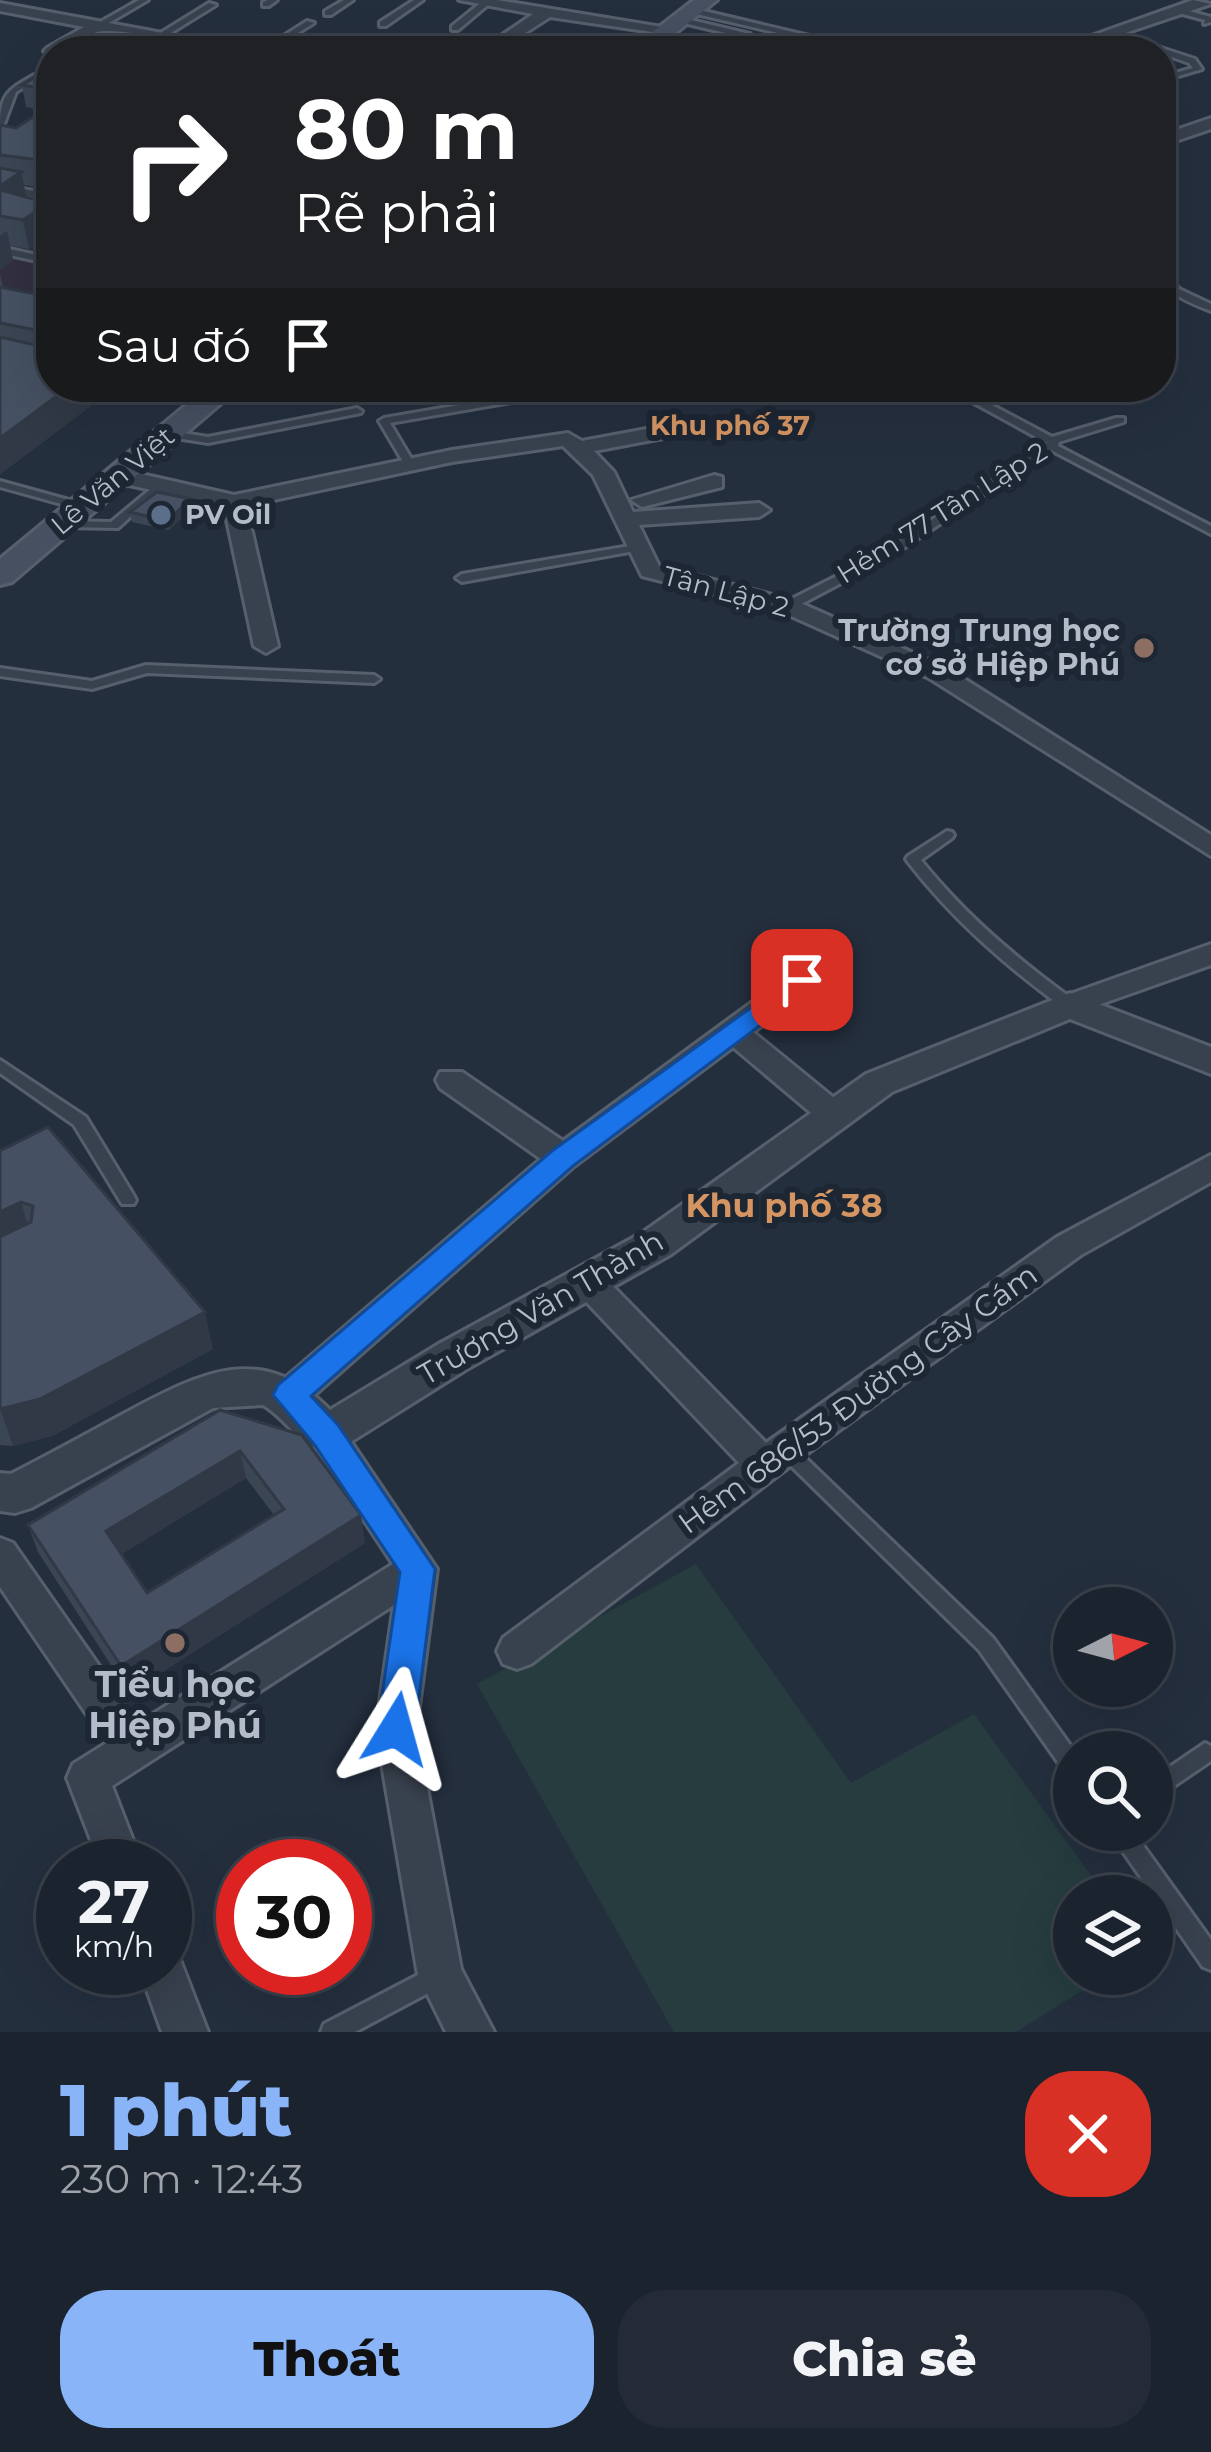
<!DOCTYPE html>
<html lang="vi">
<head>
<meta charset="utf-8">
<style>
  body { margin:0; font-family:Montserrat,sans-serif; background:#242b36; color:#f1f3f6; height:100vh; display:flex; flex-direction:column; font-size:45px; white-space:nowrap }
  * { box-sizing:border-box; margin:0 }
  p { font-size:39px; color:#a0a4aa }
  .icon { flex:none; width:66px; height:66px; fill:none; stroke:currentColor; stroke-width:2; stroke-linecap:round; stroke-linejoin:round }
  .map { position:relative; height:2032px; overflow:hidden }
  .details { display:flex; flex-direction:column; background:#1b232e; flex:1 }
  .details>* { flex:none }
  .top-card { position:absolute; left:36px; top:36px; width:1140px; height:366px; border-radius:48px; box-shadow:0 12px 48px #0002,0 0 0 3px #39404a; background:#202124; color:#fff; overflow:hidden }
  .needle { width:78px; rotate:84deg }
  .fabs { position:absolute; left:1053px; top:1587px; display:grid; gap:24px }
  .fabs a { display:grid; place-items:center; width:120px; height:120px; border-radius:50%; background:#1b232e; box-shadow:0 12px 48px #0002,0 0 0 3px #39404a; font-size:60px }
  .speed { position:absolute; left:36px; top:1839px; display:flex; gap:24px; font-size:60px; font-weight:700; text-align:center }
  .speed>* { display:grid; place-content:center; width:156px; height:156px; border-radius:50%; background:#1b232e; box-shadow:0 12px 48px #0002,0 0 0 3px #39404a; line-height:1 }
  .speed small { font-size:30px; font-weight:400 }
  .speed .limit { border:18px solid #d22; background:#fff; color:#111 }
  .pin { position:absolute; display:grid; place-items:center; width:102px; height:102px; color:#fff; margin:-51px; border-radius:24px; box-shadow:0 6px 18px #0006 }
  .me { position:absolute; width:132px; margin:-66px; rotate:8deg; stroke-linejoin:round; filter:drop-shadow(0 0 9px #0008) }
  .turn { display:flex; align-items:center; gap:42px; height:252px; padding:0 60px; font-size:54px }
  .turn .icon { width:156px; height:156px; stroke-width:2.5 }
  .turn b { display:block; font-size:84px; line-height:102px }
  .then { display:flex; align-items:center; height:114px; padding:0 60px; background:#0003; gap:24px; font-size:45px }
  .round { display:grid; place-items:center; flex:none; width:126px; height:126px; border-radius:48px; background:#242b36 }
  .head { display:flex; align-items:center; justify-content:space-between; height:204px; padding:0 60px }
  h1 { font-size:72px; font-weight:800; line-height:90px; color:#8ab4f8 }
  .action { display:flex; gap:24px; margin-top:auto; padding:24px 60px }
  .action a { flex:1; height:138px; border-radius:48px; background:#8ab4f8; color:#111; font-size:48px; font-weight:800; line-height:138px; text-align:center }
  .action a+a { background:#242b36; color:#f1f3f6 }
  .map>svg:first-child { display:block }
</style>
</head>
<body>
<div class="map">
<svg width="1211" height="2032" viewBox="0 0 1211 2032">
  <rect width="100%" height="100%" fill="#242f3e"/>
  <!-- medical -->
  <path fill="#32303f" d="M0,239L51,249V361L0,350Z"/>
  <!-- green -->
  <path fill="#263c3f" d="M696,1564L851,1783L974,1714L1106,1896H1074V1974H1109L1016,2032H674L477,1684Z"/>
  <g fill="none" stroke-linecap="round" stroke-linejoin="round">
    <defs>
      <g id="service">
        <path d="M139,0H148L102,27L95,25Z"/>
        <path d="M268,0H277L269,6H263V2Z"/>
        <path d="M344,0H353L331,15H325V11Z"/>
        <path d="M414,0H423L386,26H380V22Z"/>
        <path d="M483,1L490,3L458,30H452V26Z"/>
        <path d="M209,3L216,5L161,39L154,37Z"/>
        <path d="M691,8L865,49L869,51H855L688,12Z"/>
        <path d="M1178,8L1211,17V22L1204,24L1205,20L1175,12Z"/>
        <path d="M678,17L750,34L751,36L747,38L675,21Z"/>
        <path d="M307,21L314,23L269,51H260Z"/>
        <path d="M1109,31L1195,59L1202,69L1161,81V77L1193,68L1189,63L1109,35Z"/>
        <path d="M401,36L408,38L385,51H375Z"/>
        <path d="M34,75L41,77L16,92L4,124L0,126C0,94 8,90 34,75Z"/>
        <path d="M0,185L51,194V200L0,191Z"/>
        <path d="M0,247L51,258V264L0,253Z"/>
        <path d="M1161,267L1164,268L1179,289L1211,304V311C1189,302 1162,294 1161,267Z"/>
        <path d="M123,387H142L211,404L206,407Z"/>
        <path d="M563,387H586L581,390L390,423L415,465L410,468L405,465L379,421L384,418Z"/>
        <path d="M945,387H958L1052,437L1116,418H1124V422L1059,442L1058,446L1211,526V534L1051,450L890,557L792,609H784V603L882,553L1047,443Z"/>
        <path d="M357,408L362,411L361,413L208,443L170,437L165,434L170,431L208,437Z"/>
        <path d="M0,481L87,505L89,507L83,510L0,487Z"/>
        <path d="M159,482L164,485L163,487L118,528L63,527L57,524L63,521L111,522Z"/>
        <path d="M636,545L642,548L640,550L462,582L456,578L462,574Z"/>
        <path d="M146,665L374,675L380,679L374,683L147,673L92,689L0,676V668L92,681Z"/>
        <path d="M947,831L952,832L954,835L952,838L921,860C965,915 1018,960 1075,1001L1077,1005L1075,1009H1065C1006,966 953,920 908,862L906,859L908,856Z"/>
        <path d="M0,1060L86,1117L134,1196L136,1200L134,1204H122L74,1125L0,1073Z"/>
        <path d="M785,1441L791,1444L993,1638L1075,1752L1074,1778L1067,1775L979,1650L779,1454L776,1449L779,1444Z"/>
        <path d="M1205,1743L1211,1746V1761L1152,1801V1779Z"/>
        <path d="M1108,1830H1132L1211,1940V1970L1203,1967Z"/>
        <path d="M437,1965L445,1968L448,1976L445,1984L355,2032H321L324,2024Z"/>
      </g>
      <g id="minor">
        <path d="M459,0H497L674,29L666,34L550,17L497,51H479L533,14Z"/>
        <path d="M1193,0L1211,4L1072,51H1049Z"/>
        <path d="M0,3L233,46L241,51C194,51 150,31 105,31C86,31 71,51 51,51V55L44,51L47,48L84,27L0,11Z"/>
        <path d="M1211,118V129L1161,146V135Z"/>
        <path d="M748,420L759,426L755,430L679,435L594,451L614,472L633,512L759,503L770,510L759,517L639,525L659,566L796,601L947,668L1211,835V856L929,678L780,611L642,576L593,475L563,446L452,462L246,506L278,646L266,653L254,646L224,506L111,481L108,476L119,469L234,495L452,450L568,433L582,441L679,423Z"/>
        <path d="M714,475L722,477V487L642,507L631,500Z"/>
        <path d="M1211,944V965L1070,1015L1055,1005L1059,998Z"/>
        <path d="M802,970L812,973L817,980L812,987L753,1032L845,1107L850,1115L845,1123H823L733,1047L574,1166L303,1405L290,1410L277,1405L272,1395L277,1385L541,1159L440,1088L436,1080L440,1072H462L563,1141L792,973Z"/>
        <path d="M1211,1155V1182L1081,1255L798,1460L531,1664L517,1669L503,1664L497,1651L503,1638L739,1463L575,1290L570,1281L575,1272L587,1268L599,1272L766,1443L1057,1237Z"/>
        <path d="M326,1420L339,1424L437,1569L416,1729L461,1969L494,2032H446L418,1975L376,1729L394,1605L112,1786L143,1866H101L67,1778L73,1764L393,1564L308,1435L313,1424Z"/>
        <path d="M0,1538L13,1543L118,1693L124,1706L118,1719L104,1725L90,1719L0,1587Z"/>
        <path d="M165,1947L177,1952L208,2032H162L139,1968H165Z"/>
      </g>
      <path id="tertiary" d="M1070,993L1211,1047V1074L1070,1019L892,1092L670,1255L467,1369L341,1448C306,1460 291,1421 263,1405L213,1408L31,1508L15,1513L0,1511V1473L11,1474C50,1454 88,1433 127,1412C201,1373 262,1340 330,1410L437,1345L642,1233L866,1074Z"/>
      <g id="secondary">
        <path d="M694,0H717L653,51H628Z"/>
        <path d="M208,387H240L12,582L0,585V559Z"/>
      </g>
    </defs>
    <!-- service casing -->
    <use href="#service" stroke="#565f6c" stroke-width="6"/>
    <!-- minor casing -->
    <use href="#minor" stroke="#565f6c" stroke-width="6"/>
    <!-- tertiary casing -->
    <use href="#tertiary" stroke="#565f6c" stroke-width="6"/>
    <!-- secondary casing -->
    <use href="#secondary" stroke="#565f6c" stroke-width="6"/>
    <!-- service -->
    <use href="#service" fill="#38414e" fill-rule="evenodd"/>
    <!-- minor -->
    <use href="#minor" fill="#38414e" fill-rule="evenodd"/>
    <!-- tertiary -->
    <use href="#tertiary" fill="#38414e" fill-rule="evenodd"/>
    <!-- secondary -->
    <use href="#secondary" fill="#465061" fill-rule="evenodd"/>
  </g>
  <!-- wall -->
  <g fill="#3b4654" fill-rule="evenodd">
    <path d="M51,68V112L26,107L22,85Z"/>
    <path d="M39,113L44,188L24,185L29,249L10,246L13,260L0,270V125L16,128Z"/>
    <path d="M0,275L3,287L51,297V387H116L0,474Z"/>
    <path d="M192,508L169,530L132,522L130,512Z"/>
    <path d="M0,1151L213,1349L52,1436L13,1446L0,1445Z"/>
    <path d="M220,1410L365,1543L129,1693L38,1552L28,1525ZM246,1478L274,1515L147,1593L121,1554Z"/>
  </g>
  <!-- shaded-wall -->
  <g fill="#303945">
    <path d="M51,152V183L44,188L39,160Z"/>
    <path d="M21,172L27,200L0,208V186Z"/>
    <path d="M48,203L51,233L29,249L23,220Z"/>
    <path d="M7,231L13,260L0,270V236Z"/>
    <path d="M69,387H116L0,474V438Z"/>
    <path d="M191,499L192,508L169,530L167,521Z"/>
    <path d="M21,1202L32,1239L0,1256V1212Z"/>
    <path d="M205,1312L213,1349L52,1436L13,1446L0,1409Z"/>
    <path d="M240,1451L246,1478L114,1559L106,1531Z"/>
    <path d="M361,1515L365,1543L129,1693L121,1666Z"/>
  </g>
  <!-- building -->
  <g fill="#455162" stroke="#303945" stroke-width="3" fill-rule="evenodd">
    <path d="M86,47L110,51H79Z"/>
    <path d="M51,68V90L22,85Z"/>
    <path d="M39,113H51V152L39,160L0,155V125L16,128Z"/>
    <path d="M0,168L21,172L0,186Z"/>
    <path d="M0,190L48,203L23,220L0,216Z"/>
    <path d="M0,287L51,297V387H69L0,438V337L44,347L50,343L46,332L0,323Z"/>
    <path d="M157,492L191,499L167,521L130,512Z"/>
    <path d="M48,1127L205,1312L40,1399L0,1409V1237L31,1222L33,1206L21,1202L0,1212V1151Z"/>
    <path d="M220,1410L302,1435L361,1515L121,1666L28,1525ZM240,1451L284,1509L147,1593L106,1531Z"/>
  </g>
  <!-- route -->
  <path fill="#1a73e8" stroke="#114b97" stroke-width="3" d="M802,971L811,974L815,980L811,987L573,1166L311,1396L338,1425L435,1569L415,1729L409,1741L396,1746L383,1741L377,1729L400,1572L314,1444L273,1395L278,1385L552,1151Z"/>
  <!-- markers -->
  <circle fill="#5c6f8a" stroke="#1d2633" stroke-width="4.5" cx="161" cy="515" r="12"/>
  <g fill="#8d6e63" stroke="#1d2633" stroke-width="4.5">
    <circle cx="1144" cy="648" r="12"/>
    <circle cx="175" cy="1643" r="12"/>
  </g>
  <g text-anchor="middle" stroke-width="12" stroke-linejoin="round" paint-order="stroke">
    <!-- far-neighbourhood labels -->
    <g font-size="27" font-weight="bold" fill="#d59563" stroke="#1d2633">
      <text x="730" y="435">Khu phố 37</text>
    </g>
    <!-- far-street labels -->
    <g font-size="27" fill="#b4bcc9" stroke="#1d2633">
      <text transform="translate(113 481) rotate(-40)" y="9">Lê Văn Việt</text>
      <text transform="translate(942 513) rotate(-32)" y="9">Hẻm 77 Tân Lập 2</text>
      <text transform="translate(726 592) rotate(15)" y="9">Tân Lập 2</text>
    </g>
    <!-- far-poi labels -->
    <g font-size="27" font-weight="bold" fill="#b4bcc9" stroke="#1d2633" text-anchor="start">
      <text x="185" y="524">PV Oil</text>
    </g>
    <!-- poi labels -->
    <g font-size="30" font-weight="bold" fill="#b4bcc9" stroke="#1d2633" text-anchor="end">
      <text x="1120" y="641">Trường Trung học<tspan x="1120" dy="34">cơ sở Hiệp Phú</tspan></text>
    </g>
    <!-- street labels -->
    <g font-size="30" fill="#b4bcc9" stroke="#1d2633">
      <text transform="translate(541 1308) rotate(-30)" y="10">Trương Văn Thành</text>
      <text transform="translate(858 1399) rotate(-36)" y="10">Hẻm 686/53 Đường Cây Cám</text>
    </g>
    <!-- neighbourhood labels -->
    <g font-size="33" font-weight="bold" fill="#d59563" stroke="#1d2633">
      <text x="784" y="1217">Khu phố 38</text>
    </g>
    <!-- near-poi labels -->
    <g font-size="36" font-weight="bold" fill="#b4bcc9" stroke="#1d2633">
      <text x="175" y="1697">Tiểu học<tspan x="175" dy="41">Hiệp Phú</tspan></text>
    </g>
  </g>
</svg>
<div class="fabs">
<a><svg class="needle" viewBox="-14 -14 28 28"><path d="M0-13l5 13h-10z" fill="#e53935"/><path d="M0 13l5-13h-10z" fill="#a0a4aa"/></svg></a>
<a><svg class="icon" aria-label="search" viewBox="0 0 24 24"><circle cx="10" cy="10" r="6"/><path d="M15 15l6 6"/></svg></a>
<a><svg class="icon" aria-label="layers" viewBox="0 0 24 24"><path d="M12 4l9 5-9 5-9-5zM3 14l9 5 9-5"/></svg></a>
</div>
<div class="speed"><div>27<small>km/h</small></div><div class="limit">30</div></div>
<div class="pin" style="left:802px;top:980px;background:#d93025"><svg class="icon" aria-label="arrive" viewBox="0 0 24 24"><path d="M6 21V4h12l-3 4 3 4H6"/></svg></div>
<svg class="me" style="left:396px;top:1729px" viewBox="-20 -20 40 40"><path d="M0-17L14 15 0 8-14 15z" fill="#1a73e8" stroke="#fff" stroke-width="4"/></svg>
<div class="top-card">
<div class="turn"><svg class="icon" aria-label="right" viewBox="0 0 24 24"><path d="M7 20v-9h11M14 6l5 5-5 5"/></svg><div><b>80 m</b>Rẽ phải</div></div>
<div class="then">Sau đó<svg class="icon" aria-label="arrive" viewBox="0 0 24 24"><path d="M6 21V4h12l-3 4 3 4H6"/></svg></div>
</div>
</div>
<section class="details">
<div class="head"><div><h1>1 phút</h1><p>230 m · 12:43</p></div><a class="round" style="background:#d93025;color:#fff"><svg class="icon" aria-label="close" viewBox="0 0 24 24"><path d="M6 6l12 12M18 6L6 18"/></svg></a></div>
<div class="action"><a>Thoát</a><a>Chia sẻ</a></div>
</section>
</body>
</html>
